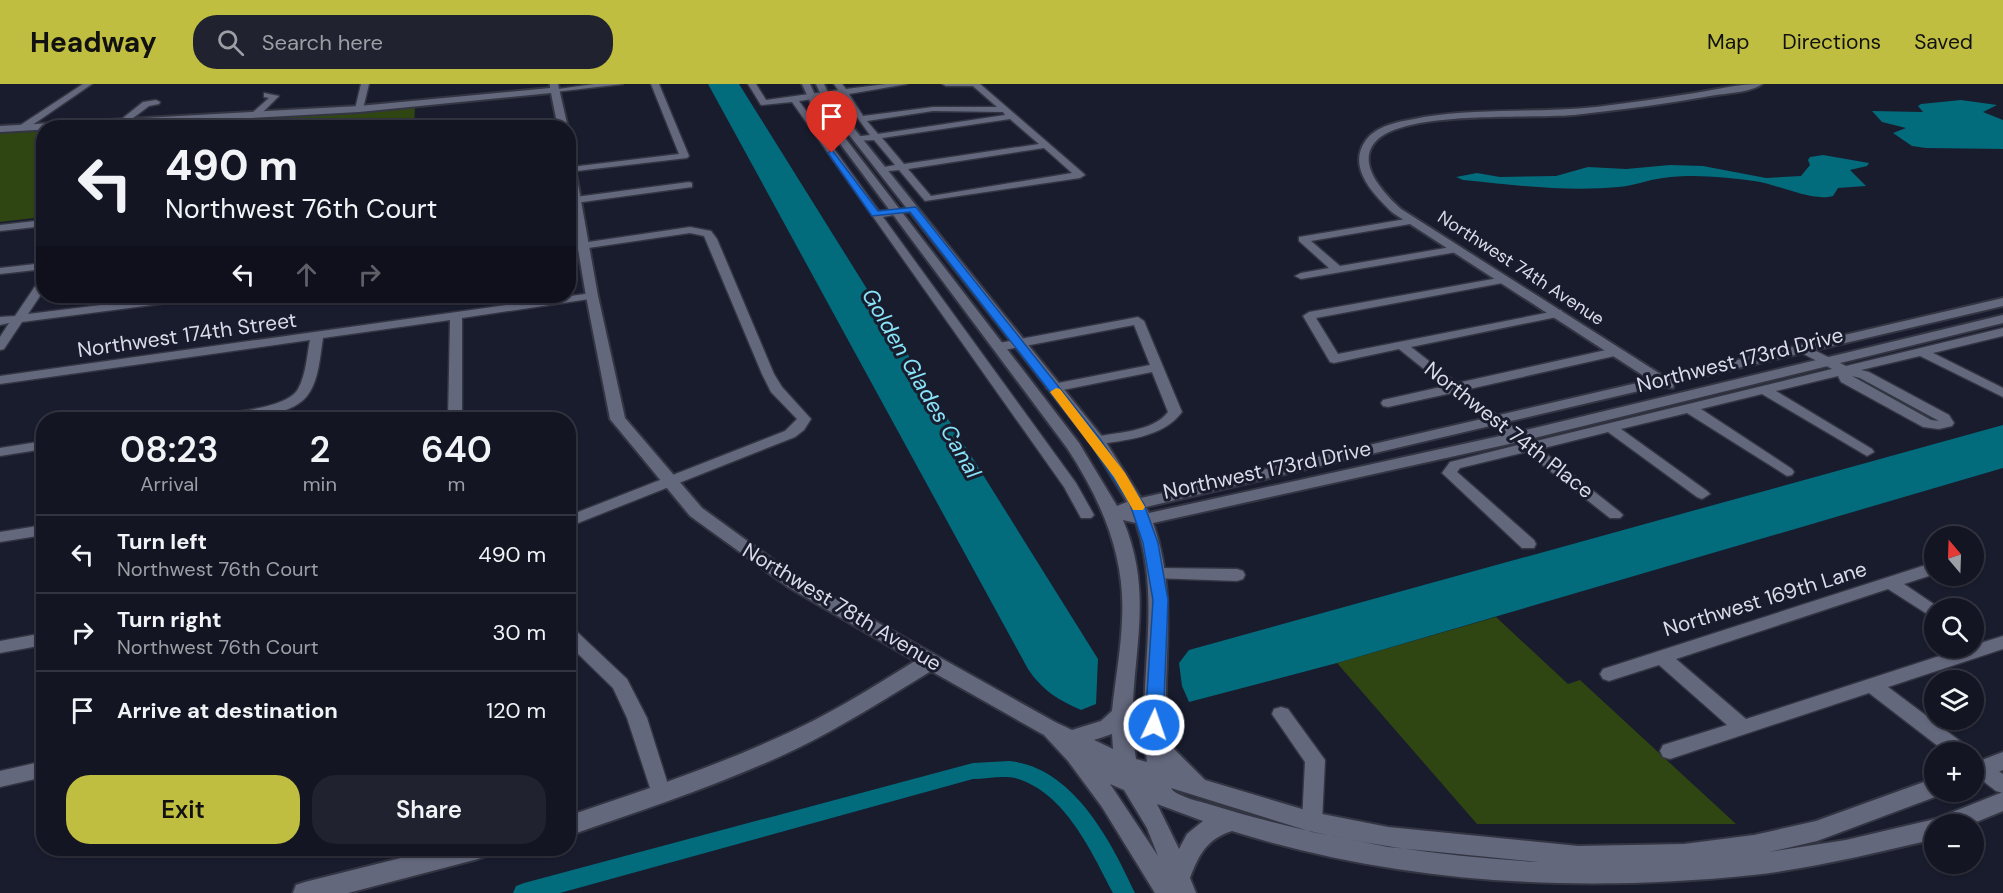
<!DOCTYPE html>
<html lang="en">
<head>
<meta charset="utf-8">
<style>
  body { margin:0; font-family:"DM Sans",sans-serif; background:#20222f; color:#f1f3f6; height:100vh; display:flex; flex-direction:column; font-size:22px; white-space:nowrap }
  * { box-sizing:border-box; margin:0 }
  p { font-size:20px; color:#9d9fa5 }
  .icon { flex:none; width:33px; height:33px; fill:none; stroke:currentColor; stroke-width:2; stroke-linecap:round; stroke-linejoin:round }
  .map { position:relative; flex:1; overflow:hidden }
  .drawer { position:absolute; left:36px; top:328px; width:540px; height:444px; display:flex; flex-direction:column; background:#131522; border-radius:24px; box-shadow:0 2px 4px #0004,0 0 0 2px #323440 }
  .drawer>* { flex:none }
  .hud { position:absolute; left:36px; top:36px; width:540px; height:183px; border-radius:24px; box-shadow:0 2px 4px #0004,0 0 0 2px #323440; background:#131522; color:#f1f3f6; overflow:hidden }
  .needle { width:39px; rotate:341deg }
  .controls { position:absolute; left:1924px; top:442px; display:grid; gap:12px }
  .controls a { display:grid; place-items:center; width:60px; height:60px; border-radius:50%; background:#131522; box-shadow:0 2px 4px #0004,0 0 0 2px #323440; font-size:30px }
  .pin { position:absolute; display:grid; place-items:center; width:51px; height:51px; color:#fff; margin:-62px -26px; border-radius:50% 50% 50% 0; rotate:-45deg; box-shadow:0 0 6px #0007 }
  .pin .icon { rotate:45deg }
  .me { position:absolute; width:66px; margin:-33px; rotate:3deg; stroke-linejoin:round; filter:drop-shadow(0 0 4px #0008) }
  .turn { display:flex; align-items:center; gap:21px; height:126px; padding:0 30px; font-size:27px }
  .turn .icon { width:78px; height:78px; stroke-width:2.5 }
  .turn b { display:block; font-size:42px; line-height:51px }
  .lanes { display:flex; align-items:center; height:57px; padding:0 30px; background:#0003; justify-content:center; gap:30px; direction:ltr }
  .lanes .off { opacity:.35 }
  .eta { display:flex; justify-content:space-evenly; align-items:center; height:102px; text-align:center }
  .eta b { font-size:36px; font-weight:600; line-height:42px }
  .primary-button { display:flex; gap:12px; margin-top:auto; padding:12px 30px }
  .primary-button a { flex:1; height:69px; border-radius:24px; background:#bfbe41; color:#111; font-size:24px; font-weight:600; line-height:69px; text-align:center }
  .primary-button a+a { background:#20222f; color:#f1f3f6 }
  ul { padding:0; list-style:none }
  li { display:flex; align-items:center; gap:18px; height:78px; padding:0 30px; border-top:2px solid #323440 }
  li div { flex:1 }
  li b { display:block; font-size:22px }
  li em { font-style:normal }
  header { display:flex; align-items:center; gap:36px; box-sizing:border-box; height:84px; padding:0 30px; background:#bfbe41; color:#111 }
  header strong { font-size:28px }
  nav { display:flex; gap:33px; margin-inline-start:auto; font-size:21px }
  .search { width:420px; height:54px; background:#20222f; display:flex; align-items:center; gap:15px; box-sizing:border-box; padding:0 21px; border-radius:24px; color:#9d9fa5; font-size:22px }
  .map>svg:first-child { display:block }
</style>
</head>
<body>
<header>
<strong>Headway</strong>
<div class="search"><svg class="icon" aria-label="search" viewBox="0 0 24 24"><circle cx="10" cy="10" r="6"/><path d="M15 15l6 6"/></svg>Search here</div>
<nav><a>Map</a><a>Directions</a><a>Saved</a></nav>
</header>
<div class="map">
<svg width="2003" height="809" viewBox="0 0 2003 809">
  <rect width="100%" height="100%" fill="#191c2d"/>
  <!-- green -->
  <g fill="#2f4512">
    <path d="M415,23L414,43H88L371,27Z"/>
    <path d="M43,46V133L0,138V49Z"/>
    <path d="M1496,533L1568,600L1580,596L1736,740H1477L1337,579Z"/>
  </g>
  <!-- water -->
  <g fill="#026b7c">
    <path d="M708,0H739L1098,575L1096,620L1081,626C1058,616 1042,606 1028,585Z"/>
    <path d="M1961,16L1997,21L1983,28L2003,36V65L1926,64L1912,62L1893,49L1906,44L1882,38L1872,27L1923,28L1918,22L1921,20Z"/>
    <path d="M1823,71L1869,79L1867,82L1850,86L1866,102L1838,104L1833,112C1811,118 1778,100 1754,97C1723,93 1693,90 1663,94C1647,96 1633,102 1618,103C1567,108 1514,101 1463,96L1456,93L1477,89L1500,93L1556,92L1588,83L1626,85L1670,81L1703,82L1766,94L1801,92L1810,81L1808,76L1810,73Z"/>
    <path d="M2003,341V384L1337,579L1189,618L1182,602L1179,579L1189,566Z"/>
  </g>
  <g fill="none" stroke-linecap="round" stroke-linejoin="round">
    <!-- canal -->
    <path fill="#026b7c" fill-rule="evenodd" d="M1009,677C1073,683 1111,757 1135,809H1113C1091,767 1065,708 1015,694C1002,691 986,695 973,695L560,809H513L516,802L524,799L973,679Z"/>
    <defs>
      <g id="minor">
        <path d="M83,0H92L25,46H19V42Z"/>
        <path d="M361,0H369L363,25L359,27L355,25Z"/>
        <path d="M594,0H623L555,8L551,6Z"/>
        <path d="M651,0H659L689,72L687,74L568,88V84L571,83L679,70Z"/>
        <path d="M748,0H756L766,16L838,6L834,0H842L846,5L886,0H907L849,10L863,32L933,23H997L973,2H946L942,0H980L1083,89L1085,91L1080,94L925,117L899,86L879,88V84L895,81L874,56L854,57V53L870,51L841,11L799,17L879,127L916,123V127L883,133L1076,399L1094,431L1091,434H1081L1064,403L792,18L761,21ZM933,27L1003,28L1005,31L878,50L867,37ZM1010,35L1039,60L904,80L882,54ZM1044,64L1072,89L931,112L908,85Z"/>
        <path d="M264,9L279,12L259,32H253V28L269,14L264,13Z"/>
        <path d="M156,16L160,18L159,20L149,22L125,40L118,38L143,18Z"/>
        <path d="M689,98L692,99V103L568,120V114Z"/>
        <path d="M1412,134L1417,137L1416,139L1311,157L1340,182L1457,162L1462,165L1457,168L1301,195L1295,192L1301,189L1329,184L1299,157V153Z"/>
        <path d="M44,136V142L0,147V141Z"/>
        <path d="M690,143L711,147L717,155L774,290L782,303L811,335L804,346L795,353L568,443V432L785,347L797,335L771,308L762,290L704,152L690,149L568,167V161Z"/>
        <path d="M44,179V185L0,190V184Z"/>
        <path d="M1504,193L1510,196L1508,198L1316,234L1338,270L1561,226L1563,229L1557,233L1411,263L1457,299L1615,264L1619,265V271L1465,306L1532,358L1832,285L1800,268L1798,265L1804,261L1846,282L2003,244V252L1933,269L2003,304V313L1920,272L1861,286L1869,288L1949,331L1954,339L1952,342L1939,345L1923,343L1841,298L1838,292L1776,307L1872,365L1874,368L1867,372L1762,310L1701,325L1792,385L1794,388L1792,391L1787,392L1687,329L1621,345L1707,407L1710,410L1702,415L1697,413L1608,348L1540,365L1620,428L1623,431L1620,434H1610L1526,368L1460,384L1457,388L1534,456L1536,460L1534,464H1522L1442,389L1450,378L1518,361L1452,309L1388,323L1383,322L1381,319L1383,316L1445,302L1399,265L1334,279L1330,278L1303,232L1309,228ZM1852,292L1860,294L1939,337L1931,336Z"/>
        <path d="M44,194V206L28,230L174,212H204L198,215L22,238L4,265L0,266V253L9,239L0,241V233L15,232L40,195Z"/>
        <path d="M592,209L598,212L596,214L462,234V336H448L450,236L323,254C320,272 319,297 307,312C287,337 223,336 194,336L201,332C223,329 286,326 298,305C306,291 307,271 310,256L0,300V292Z"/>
        <path d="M1138,233L1144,237L1182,328C1163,354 1124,356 1095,361L1088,357L1090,354C1114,348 1152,349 1168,328L1152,288L1053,308L1046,304L1053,300L1150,281L1134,241L999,267L993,263L999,259Z"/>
        <path d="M44,357V365L0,372V364Z"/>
        <path d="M44,441V451L0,458V448Z"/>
        <path d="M1935,478V490L1904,500L1941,525H1935V535L1888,505L1676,575L1746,635L1964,564H1974V561L2003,552V565L1888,603L1968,663L1971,669H1947L1869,609L1670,675L1663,673L1660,667L1663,661L1727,641L1659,581L1609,597L1603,595L1600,590L1603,585Z"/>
        <path d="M1158,484L1237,485L1243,487L1245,491L1243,495L1237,497L1152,494L1150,490L1152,486Z"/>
        <path d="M568,543L574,545L627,595L647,634L671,710L668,716L661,719L654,716L627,634L613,604L568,560Z"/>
        <path d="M44,549V561L0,569V557Z"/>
        <path d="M1281,623L1288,625L1325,676L1322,738L1319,744L1312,747L1305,744L1302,738L1305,678L1272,630L1274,625Z"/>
        <path d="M1974,671L2003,690V709L1996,707L1974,690Z"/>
        <path d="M44,677V693L0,703V687Z"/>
      </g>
      <g id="tertiary">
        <path d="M550,0H558L568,44H558L551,9L359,28L0,48V42L359,22L550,4Z"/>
        <path d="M802,0H810L819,20L1079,359L1117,422L1127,418L1093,362L825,20L816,0H824L832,17L1104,355L1141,414L1650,296L1393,129C1374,111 1346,83 1366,56C1379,39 1405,37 1424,33C1480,24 1539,29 1596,23C1629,19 1662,14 1695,9C1718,5 1739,0 1762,0C1750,9 1725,9 1710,12C1665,20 1619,26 1574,31C1529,35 1408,26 1377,56C1354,79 1384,109 1401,125L1665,293L2003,214V222L1674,299L1673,304L1660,302L1146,423L1149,429L1518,348L2003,231V239L1518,358L1153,439C1178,508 1163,577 1166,648L1174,665L1205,696L1312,728L1388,743L1578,762L1684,760L1754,751L1816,737L1935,694V708L1943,710L1817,757L1769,768L1846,756L1935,735L2003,708V727L1969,741H1935V755C1875,769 1814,784 1753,791C1578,809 1400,800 1232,747C1207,755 1199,770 1190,794L1196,809H1155L1102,723L1068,677L1044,651L931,587C887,614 843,642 796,665C723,700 645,725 568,752V732C639,708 711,684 779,653C826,633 871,604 915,577L788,503L690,432L610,335L586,212L568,106V69L573,72L598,212L625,334L702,424L800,495L1055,638L1072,646L1101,637L1112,627C1115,597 1121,566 1122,536C1126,472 1101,416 1067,364L812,22ZM1123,436L1136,439C1163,518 1136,598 1147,678L1136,675C1122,590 1160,523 1123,436ZM1112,650L1113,665L1094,656ZM1110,700L1124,706L1147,744L1158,772ZM1171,704L1312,748L1388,763L1539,778C1426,772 1323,755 1215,722C1203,718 1176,713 1171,704ZM1157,720L1203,737L1187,750L1179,765Z"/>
        <path d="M2003,668V686L1974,698V679Z"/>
        <path d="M437,765H490L486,772L478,775L348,809H293L296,801L305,798Z"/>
      </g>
    </defs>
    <!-- minor casing -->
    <use href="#minor" stroke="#343543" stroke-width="3"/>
    <!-- tertiary casing -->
    <use href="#tertiary" stroke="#343543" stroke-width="4"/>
    <!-- minor -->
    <use href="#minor" fill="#64687d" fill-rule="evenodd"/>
    <!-- tertiary -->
    <use href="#tertiary" fill="#64687d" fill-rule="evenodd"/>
  </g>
  <!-- route -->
  <path fill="#1a73e8" stroke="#114b97" stroke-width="1.5" d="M832,66L878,127L916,123L1100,355L1144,420L1158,459L1168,516L1163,641L1160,646H1148L1145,641L1153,516L1143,459L1130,420L1090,359L910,128L872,132L828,69Z"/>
  <!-- slow -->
  <path fill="#f59e0b" d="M1056,304L1060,305L1125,389L1145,423L1143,426H1133L1114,393L1050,308Z"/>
  <g text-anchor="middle" stroke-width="6" stroke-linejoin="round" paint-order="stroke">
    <!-- far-street labels -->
    <g font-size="18" fill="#d9dce8" stroke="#191c2d">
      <text transform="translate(1521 184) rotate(33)" y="6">Northwest 74th Avenue</text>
    </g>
    <!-- street labels -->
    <g font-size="21" fill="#d9dce8" stroke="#191c2d">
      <text transform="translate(187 251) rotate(-8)" y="7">Northwest 174th Street</text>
      <text transform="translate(1740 276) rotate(-14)" y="7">Northwest 173rd Drive</text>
      <text transform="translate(1509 346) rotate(38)" y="7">Northwest 74th Place</text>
      <text transform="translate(1267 386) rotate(-12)" y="7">Northwest 173rd Drive</text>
      <text transform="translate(1765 515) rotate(-17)" y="7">Northwest 169th Lane</text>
      <text transform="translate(842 523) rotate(31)" y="7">Northwest 78th Avenue</text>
    </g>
    <!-- water labels -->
    <g font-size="22" font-style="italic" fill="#88e4f8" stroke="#191c2d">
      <text transform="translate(922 299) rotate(60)" y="8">Golden Glades Canal</text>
    </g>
  </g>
</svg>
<div class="controls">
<a><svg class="needle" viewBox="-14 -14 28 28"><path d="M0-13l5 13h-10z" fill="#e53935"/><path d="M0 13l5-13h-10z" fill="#9d9fa5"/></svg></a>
<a><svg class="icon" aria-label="search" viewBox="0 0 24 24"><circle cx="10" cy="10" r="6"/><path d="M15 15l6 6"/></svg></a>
<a><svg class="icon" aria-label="layers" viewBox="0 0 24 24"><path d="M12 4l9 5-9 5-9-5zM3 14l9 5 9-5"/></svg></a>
<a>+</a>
<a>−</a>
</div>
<div class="pin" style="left:832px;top:69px;background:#d93025"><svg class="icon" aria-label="arrive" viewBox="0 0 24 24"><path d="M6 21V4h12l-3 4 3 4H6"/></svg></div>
<svg class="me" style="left:1154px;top:641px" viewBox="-20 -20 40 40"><circle r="17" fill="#1a73e8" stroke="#fff" stroke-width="3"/><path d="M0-11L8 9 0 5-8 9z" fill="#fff"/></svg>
<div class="hud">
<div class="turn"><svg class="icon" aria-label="left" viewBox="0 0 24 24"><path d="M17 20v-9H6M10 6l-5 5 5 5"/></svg><div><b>490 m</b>Northwest 76th Court</div></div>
<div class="lanes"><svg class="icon" aria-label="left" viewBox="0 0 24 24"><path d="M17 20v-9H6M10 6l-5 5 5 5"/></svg><svg class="icon off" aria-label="ahead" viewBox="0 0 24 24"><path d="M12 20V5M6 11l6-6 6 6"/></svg><svg class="icon off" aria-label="right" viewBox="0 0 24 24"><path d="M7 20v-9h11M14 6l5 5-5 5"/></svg></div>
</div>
<section class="drawer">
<div class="eta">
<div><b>08:23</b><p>Arrival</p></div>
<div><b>2</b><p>min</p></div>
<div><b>640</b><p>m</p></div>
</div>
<ul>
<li><svg class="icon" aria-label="left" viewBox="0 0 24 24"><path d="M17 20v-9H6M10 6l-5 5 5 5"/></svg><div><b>Turn left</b><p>Northwest 76th Court</p></div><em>490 m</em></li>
<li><svg class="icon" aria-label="right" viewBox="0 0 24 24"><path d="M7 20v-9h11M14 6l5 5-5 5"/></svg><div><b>Turn right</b><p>Northwest 76th Court</p></div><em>30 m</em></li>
<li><svg class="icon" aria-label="arrive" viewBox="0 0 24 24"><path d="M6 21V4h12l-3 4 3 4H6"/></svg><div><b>Arrive at destination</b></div><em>120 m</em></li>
</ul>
<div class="primary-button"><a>Exit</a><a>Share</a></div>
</section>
</div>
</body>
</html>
